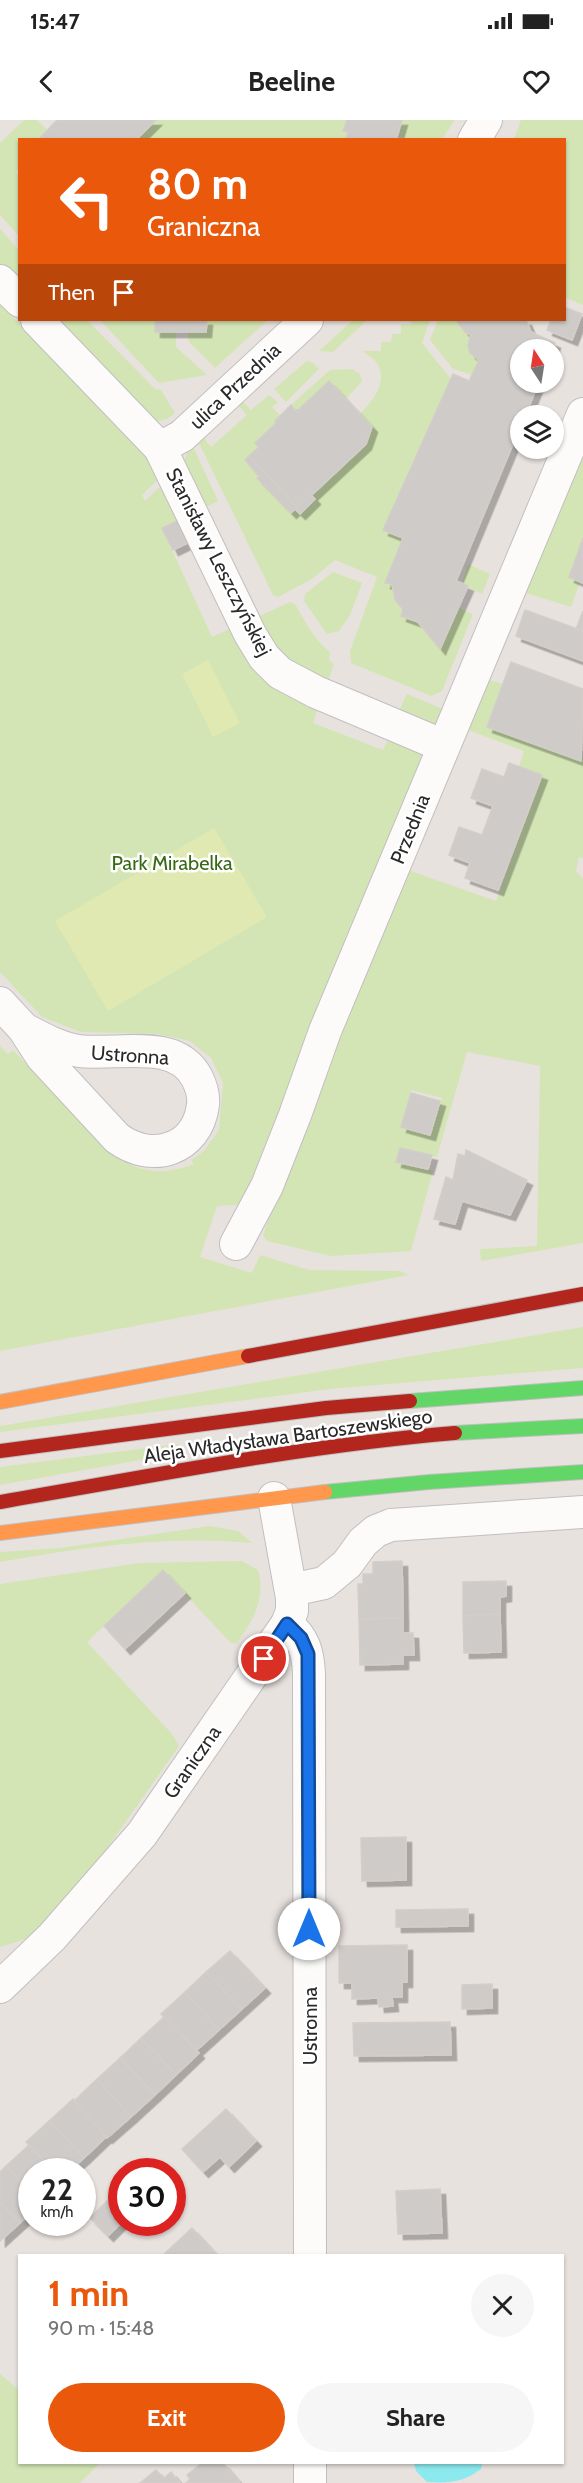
<!DOCTYPE html>
<html lang="en">
<head>
<meta charset="utf-8">
<style>
  body { margin:0; font-family:Cabin,sans-serif; background:#f6f6f6; color:#222; height:100vh; display:flex; flex-direction:column; font-size:22px; white-space:nowrap }
  * { box-sizing:border-box; margin:0 }
  p { font-size:20px; color:#767676 }
  .icon { flex:none; width:33px; height:33px; fill:none; stroke:currentColor; stroke-width:2; stroke-linecap:round; stroke-linejoin:round }
  .map { position:relative; flex:1; overflow:hidden }
  .drawer { position:absolute; left:18px; top:2134px; width:546px; height:210px; display:flex; flex-direction:column; background:#fff; border-radius:0px; box-shadow:0 2px 4px #0004 }
  .drawer>* { flex:none }
  .banner { position:absolute; left:18px; top:18px; width:548px; height:183px; border-radius:0px; box-shadow:0 2px 4px #0004; background:#ea580c; color:#fff; overflow:hidden }
  .needle { width:39px; rotate:348deg }
  .buttons { position:absolute; left:510px; top:219px; display:grid; gap:12px }
  .buttons a { display:grid; place-items:center; width:54px; height:54px; border-radius:50%; background:#fff; box-shadow:0 2px 4px #0004; font-size:30px }
  .speed { position:absolute; left:18px; top:2038px; display:flex; gap:12px; font-size:30px; font-weight:700; text-align:center }
  .speed>* { display:grid; place-content:center; width:78px; height:78px; border-radius:50%; background:#fff; box-shadow:0 2px 4px #0004; line-height:1 }
  .speed small { font-size:15px; font-weight:400 }
  .speed .limit { border:9px solid #d22; background:#fff; color:#111 }
  .pin { position:absolute; display:grid; place-items:center; width:51px; height:51px; color:#fff; margin:-26px; border:3px solid #fff; border-radius:50%; box-shadow:0 2px 6px #0007 }
  .me { position:absolute; width:66px; margin:-33px; rotate:0deg; stroke-linejoin:round; filter:drop-shadow(0 0 4px #0008) }
  .turn { display:flex; align-items:center; gap:21px; height:126px; padding:0 30px; font-size:27px }
  .turn .icon { width:78px; height:78px; stroke-width:2.5 }
  .turn b { display:block; font-size:42px; line-height:51px }
  .then { display:flex; align-items:center; height:57px; padding:0 30px; background:#0003; gap:12px; font-size:22px }
  .round { display:grid; place-items:center; flex:none; width:63px; height:63px; border-radius:32px; background:#f6f6f6 }
  .headline { display:flex; align-items:center; justify-content:space-between; height:102px; padding:0 30px }
  h1 { font-size:36px; font-weight:800; line-height:45px; color:#ea580c }
  .primary-button { display:flex; gap:12px; margin-top:auto; padding:12px 30px }
  .primary-button a { flex:1; height:69px; border-radius:36px; background:#ea580c; color:#fff; font-size:24px; font-weight:800; line-height:69px; text-align:center }
  .primary-button a+a { background:#f6f6f6; color:#222 }
  .status { display:flex; justify-content:space-between; align-items:center; height:42px; padding:0 30px; background:#fff; direction:ltr }
  .status svg { height:16px; fill:currentColor }
  header { display:flex; justify-content:space-between; align-items:center; height:78px; padding:0 30px; background:#fff; font-size:27px; font-weight:800 }
  .map>svg:first-child { display:block }
</style>
</head>
<body>
<div class="status"><b>15:47</b><svg viewBox="0 0 49 12"><path d="M0 12V9h3v3zM5 12V6h3v6zM10 12V3h3v9zM15 12V0h3v12zM26 1h20v11H26zM47 4h2v5h-2z"/></svg></div>
<header><svg class="icon" aria-label="back" viewBox="0 0 24 24"><path d="M15 5l-7 7 7 7"/></svg>Beeline<svg class="icon" aria-label="heart" viewBox="0 0 24 24"><path d="M12 20l-8-8c-3-5 5-10 8-4 3-6 11-1 8 4z"/></svg></header>
<div class="map">
<svg width="583" height="2363" viewBox="0 0 583 2363">
  <defs>
    <filter id="shadow"><feDropShadow dx="5.5" dy="5.5" stdDeviation="0" flood-color="#0004"/></filter>
  </defs>
  <rect width="100%" height="100%" fill="#e8e2de"/>
  <!-- green -->
  <g fill="#d3e5b4" fill-rule="evenodd">
    <path d="M24,0H37L47,10L38,19L20,20L19,48L16,52L19,56V116L0,95V23Z"/>
    <path d="M156,0H347L343,10L348,12L346,20H136Z"/>
    <path d="M402,0H455L442,19H409L397,16Z"/>
    <path d="M521,0H583V185L564,177V20L514,19Z"/>
    <path d="M0,109L19,130V168L0,147Z"/>
    <path d="M0,183L155,346L162,356L142,375L145,381L158,368L165,365L181,399L162,408L212,517L234,507L319,584L313,603L383,630L391,613L417,624L426,636L256,1066L238,1085L217,1086L200,1137L252,1153L260,1135L309,1150L400,1151L409,1155L0,1231V926L8,934L13,930C33,951 53,973 73,994C110,1033 135,1066 194,1044L191,1040L204,1031L219,1010L223,963L211,938L190,921L158,914L81,912L42,897L0,852Z"/>
    <path d="M56,200H87L155,269L161,270L175,293L167,299L154,302Z"/>
    <path d="M100,200H155V212H176V227L207,255L159,263Z"/>
    <path d="M207,200H268L215,248L189,222L188,212H206Z"/>
    <path d="M353,200H367L333,232L319,231Z"/>
    <path d="M411,200H430L422,223L451,259L384,410L403,418L385,462L392,465L395,480L403,489L401,496L418,502L440,528L458,488L473,494L442,571L431,576L351,543L350,531L377,457L335,440L312,459L278,477L273,475L196,317L200,313L211,327L247,295L234,281L238,277L251,290L269,275L278,282L272,287L280,295L275,301L276,303L259,327L245,340L259,356L257,358L291,393L366,323L372,307L360,294C372,281 389,262 377,243C374,239 367,234 362,231H381V222H391L392,214H401V204H411Z"/>
    <path d="M438,200H456L471,215C467,228 468,232 479,240L472,255L453,249L430,220Z"/>
    <path d="M307,241L313,243L319,249L286,282L274,269Z"/>
    <path d="M352,249L360,254L362,261L345,280L329,261L296,292L291,285L330,250Z"/>
    <path d="M583,318V418L569,457L580,462L571,487L519,471Z"/>
    <path d="M191,322L218,381L200,390L183,345Z"/>
    <path d="M468,444L490,454L482,474L462,464Z"/>
    <path d="M333,452L362,463L350,495L339,511L327,514L304,481L305,474Z"/>
    <path d="M290,482L295,484C305,501 314,520 330,532L329,540L334,544L327,564L282,542L253,499Z"/>
    <path d="M489,560L503,564L487,607L581,641L583,637V738L579,737L576,751L583,759V1123L481,1141L480,1129L537,1126L540,946L467,932L437,1037L400,1028L397,1042L433,1051L411,1131L331,1136L267,1121L263,1115L319,953L408,750L496,781L542,655L519,647L524,631L468,610ZM411,970L442,978L430,1015L401,1007Z"/>
    <path d="M407,574L445,590L437,610L398,593Z"/>
    <path d="M583,1207V1248L330,1269L0,1312V1306Z"/>
    <path d="M178,1324L180,1333L0,1365V1347Z"/>
    <path d="M210,1406L238,1411L252,1423C168,1415 83,1427 0,1442V1432L60,1428Z"/>
    <path d="M242,1441L258,1450C266,1478 253,1502 236,1524L230,1522L163,1451L87,1522L172,1614L179,1626L108,1727L60,1786L29,1818L0,1827V1464L139,1443Z"/>
    <path d="M0,2254L19,2270L20,2343H100L80,2363H0Z"/>
  </g>
  <!-- pitch -->
  <g fill="#e0e9b1">
    <path d="M208,540L240,603L213,617L182,554Z"/>
    <path d="M214,708L267,797L108,891L55,801Z"/>
  </g>
  <!-- water -->
  <path fill="#8ceaef" d="M414,2343H482L481,2349C462,2363 450,2363 427,2362L416,2351Z"/>
  <!-- building -->
  <g fill="#cecbc8" stroke="#d3ceca" stroke-width="1.5" filter="url(#shadow)">
    <path d="M57,0H156L136,20H38Z"/>
    <path d="M347,0H402L396,20H346L348,12L343,11Z"/>
    <path d="M564,187L582,194L572,220L547,210L551,200H564Z"/>
    <path d="M155,200H207L206,212H155Z"/>
    <path d="M456,200H526L531,212L555,223L553,230H520V262H539L525,296H520V307L456,461L468,466L440,529L418,502L401,496L403,489L395,480L392,464L385,463L403,418L383,410L453,254L469,261L479,240L470,233L468,225L471,215L465,212Z"/>
    <path d="M329,261L372,307L366,324L298,388L249,336L259,327L255,323L276,303L275,301L291,285L296,292Z"/>
    <path d="M249,336L297,387L291,393L257,358L259,356L245,340Z"/>
    <path d="M311,375L315,379L300,394L295,389Z"/>
    <path d="M181,399L192,421L173,430L162,408Z"/>
    <path d="M583,418V463L569,457Z"/>
    <path d="M525,490L583,511V541L516,516Z"/>
    <path d="M583,491V511L576,509Z"/>
    <path d="M511,542L583,569L581,641L487,607Z"/>
    <path d="M509,643L542,655L498,770L465,758L470,743L449,735L459,707L482,715L493,686L471,678L482,649L504,657Z"/>
    <path d="M411,973L440,981L430,1015L401,1007Z"/>
    <path d="M400,1028L432,1035L428,1049L396,1042Z"/>
    <path d="M466,1030L527,1060L510,1095L462,1081L455,1104L434,1099L446,1057L453,1060L458,1034L465,1036Z"/>
    <path d="M402,1441L403,1498L359,1499L358,1464H363V1454H373V1442Z"/>
    <path d="M163,1450L185,1473L125,1529L104,1506Z"/>
    <path d="M506,1461V1476L500,1477V1494L463,1496V1462Z"/>
    <path d="M500,1494L501,1532L464,1533L463,1496Z"/>
    <path d="M403,1498V1513H413L414,1535H403V1544L360,1545L359,1499Z"/>
    <path d="M406,1717V1760L362,1761L361,1718Z"/>
    <path d="M468,1789V1806L396,1807V1790Z"/>
    <path d="M407,1825V1862H402V1877H392L393,1886L379,1887L378,1878L352,1879V1863H339V1826Z"/>
    <path d="M230,1831L265,1868L242,1889L206,1852Z"/>
    <path d="M206,1852L242,1889L219,1910L185,1872Z"/>
    <path d="M492,1864V1888L462,1889V1865Z"/>
    <path d="M185,1872L219,1910L197,1930L161,1894Z"/>
    <path d="M164,1897L199,1933L176,1955L141,1918Z"/>
    <path d="M450,1902L451,1935L354,1936L353,1903Z"/>
    <path d="M141,1918L176,1955L155,1975L120,1938Z"/>
    <path d="M120,1938L155,1975L131,1997L97,1959Z"/>
    <path d="M97,1959L131,1997L107,2018L74,1981Z"/>
    <path d="M73,1979L106,2017L84,2038L49,2001Z"/>
    <path d="M226,1989L256,2021L229,2047L220,2037L203,2052L182,2029Z"/>
    <path d="M49,2001L84,2038L68,2052H55L26,2022Z"/>
    <path d="M29,2025L55,2052H32V2073L6,2046Z"/>
    <path d="M6,2046L32,2073V2092L20,2103L0,2082V2052Z"/>
    <path d="M122,2066V2102L108,2116L90,2098Z"/>
    <path d="M440,2069L442,2113L398,2114L396,2071Z"/>
    <path d="M0,2082L20,2103L0,2121Z"/>
    <path d="M192,2108L218,2136H163V2135Z"/>
    <path d="M202,2343H223L240,2363H186L190,2359L187,2355Z"/>
    <path d="M156,2350L164,2358L171,2352L180,2363H140Z"/>
  </g>
  <g fill="none" stroke-linecap="round" stroke-linejoin="round">
    <defs>
      <g id="street">
        <path d="M474,20L486,0"/>
        <path d="M0,161L20,181"/>
        <path d="M37,200L160,328L250,514L264,537L280,553L316,572L444,626"/>
        <path d="M160,328L182,316L307,200"/>
        <path d="M0,883L24,909L42,937L117,1018C152,1044 197,1030 203,985C204,977 201,966 197,958C176,917 117,936 79,931C59,928 41,918 24,909"/>
        <path d="M236,1124L267,1066L295,995L325,911L583,294"/>
        <path d="M291,1470L324,1463L347,1444L363,1422L376,1411L391,1405L583,1392"/>
        <path d="M287,1504C304,1518 308,1532 309,1554L310,2136"/>
        <path d="M0,1867L52,1817L142,1714L287,1504L292,1491V1478L274,1378"/>
        <path d="M310,2343V2363"/>
      </g>
      <g id="fast">
        <path d="M410,1281L583,1268"/>
        <path d="M455,1313L583,1306"/>
        <path d="M325,1372L429,1362L583,1352"/>
      </g>
      <g id="slow">
        <path d="M0,1282L248,1236"/>
        <path d="M0,1413L325,1372"/>
      </g>
      <g id="jam">
        <path d="M248,1236L583,1174"/>
        <path d="M0,1331L326,1288L410,1281"/>
        <path d="M0,1382C152,1356 301,1326 455,1313"/>
      </g>
    </defs>
    <!-- street casing -->
    <use href="#street" stroke="#c1bfc0" stroke-width="34"/>
    <!-- fast casing -->
    <use href="#fast" stroke="#c1bfc0" stroke-width="16"/>
    <!-- slow casing -->
    <use href="#slow" stroke="#c1bfc0" stroke-width="16"/>
    <!-- jam casing -->
    <use href="#jam" stroke="#c1bfc0" stroke-width="16"/>
    <!-- street -->
    <use href="#street" stroke="#fcfbfa" stroke-width="32"/>
    <!-- fast -->
    <use href="#fast" stroke="#63d668" stroke-width="14"/>
    <!-- slow -->
    <use href="#slow" stroke="#ff974d" stroke-width="14"/>
    <!-- jam -->
    <use href="#jam" stroke="#b3261e" stroke-width="14"/>
  </g>
  <g fill="none" stroke-linecap="round" stroke-linejoin="round">
    <defs>
      <path id="route" d="M264,1539L287,1504L301,1518L308,1534L309,1809"/>
    </defs>
    <!-- route casing -->
    <use href="#route" stroke="#114b97" stroke-width="15"/>
    <!-- route -->
    <use href="#route" stroke="#1a73e8" stroke-width="10"/>
  </g>
  <g text-anchor="middle" stroke-width="5" stroke-linejoin="round" paint-order="stroke">
    <!-- street labels -->
    <g font-size="20" fill="#292929" stroke="#fff">
      <text transform="translate(235 266) rotate(-43)" y="7">ulica Przednia</text>
      <text transform="translate(219 442) rotate(63)" y="7">Stanisławy Leszczyńskiej</text>
      <text transform="translate(410 709) rotate(-68)" y="7">Przednia</text>
      <text transform="translate(130 935) rotate(4)" y="7">Ustronna</text>
      <text transform="translate(288 1316) rotate(-8)" y="7">Aleja Władysława Bartoszewskiego</text>
      <text transform="translate(192 1642) rotate(-55)" y="7">Graniczna</text>
      <text transform="translate(310 1906) rotate(-90)" y="7">Ustronna</text>
    </g>
    <!-- park labels -->
    <g font-size="20" fill="#386a15" stroke="#fff">
      <text x="172" y="750">Park Mirabelka</text>
    </g>
  </g>
</svg>
<div class="buttons">
<a><svg class="needle" viewBox="-14 -14 28 28"><path d="M0-13l5 13h-10z" fill="#e53935"/><path d="M0 13l5-13h-10z" fill="#767676"/></svg></a>
<a><svg class="icon" aria-label="layers" viewBox="0 0 24 24"><path d="M12 4l9 5-9 5-9-5zM3 14l9 5 9-5"/></svg></a>
</div>
<div class="speed"><div>22<small>km/h</small></div><div class="limit">30</div></div>
<div class="pin" style="left:264px;top:1539px;background:#d93025"><svg class="icon" aria-label="arrive" viewBox="0 0 24 24"><path d="M6 21V4h12l-3 4 3 4H6"/></svg></div>
<svg class="me" style="left:309px;top:1809px" viewBox="-20 -20 40 40"><circle r="19" fill="#fff"/><path d="M0-13L10 11 0 6-10 11z" fill="#1a73e8"/></svg>
<div class="banner">
<div class="turn"><svg class="icon" aria-label="left" viewBox="0 0 24 24"><path d="M17 20v-9H6M10 6l-5 5 5 5"/></svg><div><b>80 m</b>Graniczna</div></div>
<div class="then">Then<svg class="icon" aria-label="arrive" viewBox="0 0 24 24"><path d="M6 21V4h12l-3 4 3 4H6"/></svg></div>
</div>
<section class="drawer">
<div class="headline"><div><h1>1 min</h1><p>90 m · 15:48</p></div><a class="round"><svg class="icon" aria-label="close" viewBox="0 0 24 24"><path d="M6 6l12 12M18 6L6 18"/></svg></a></div>
<div class="primary-button"><a>Exit</a><a>Share</a></div>
</section>
</div>
</body>
</html>
